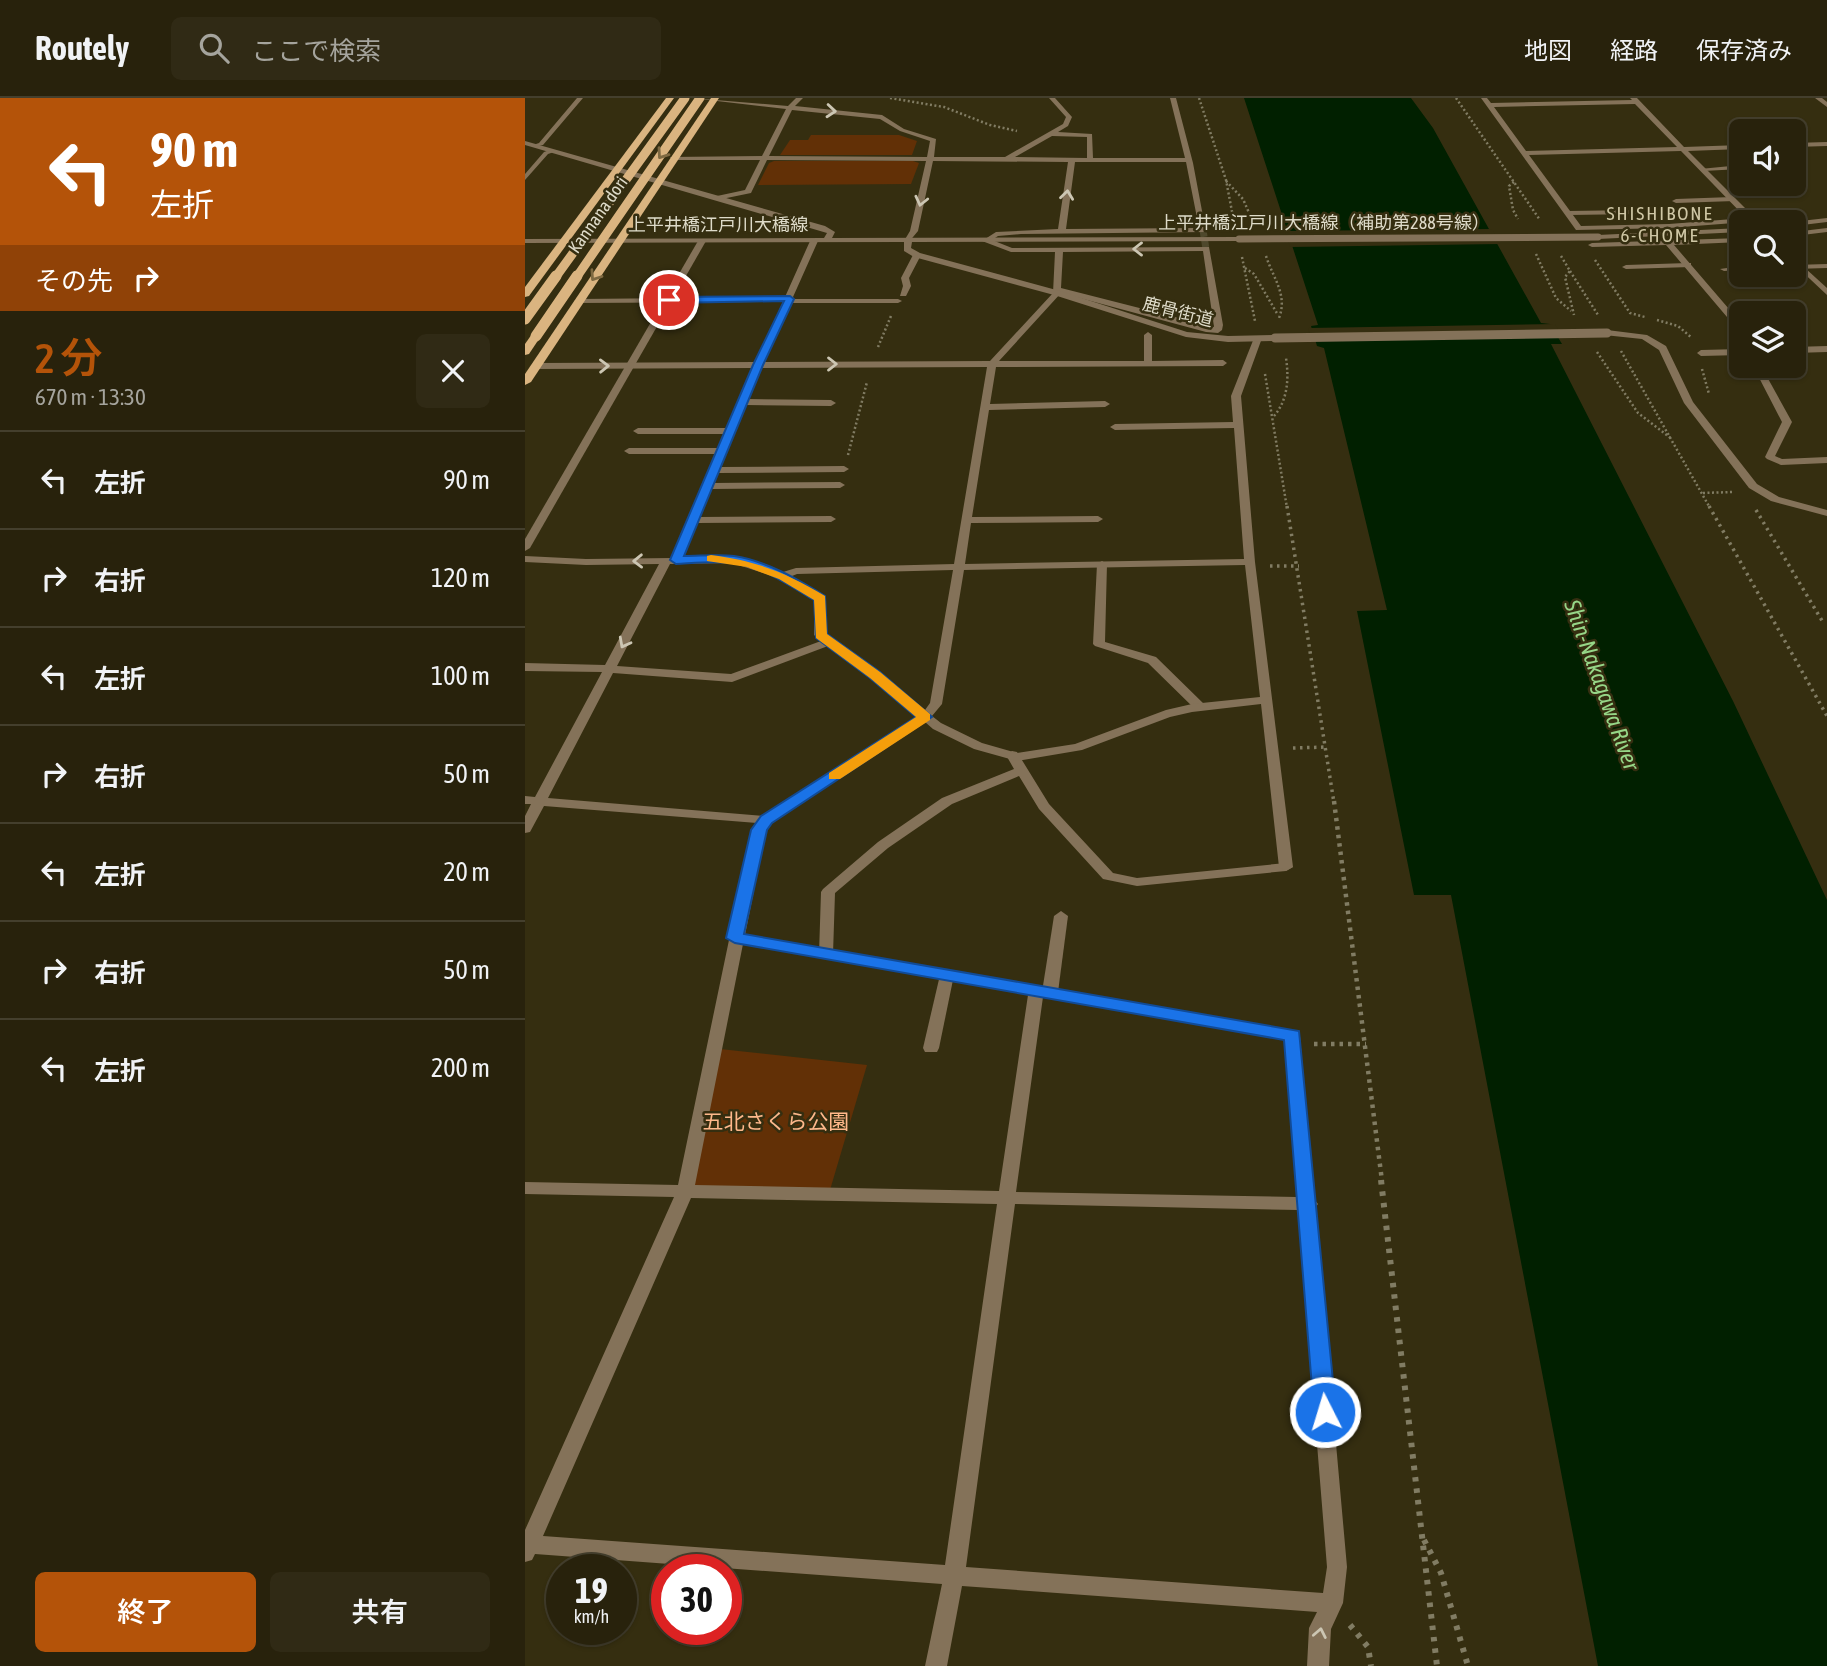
<!DOCTYPE html>
<html lang="ja">
<head>
<meta charset="utf-8">
<style>
  body { margin:0; font-family:"Asap Condensed","Noto Sans JP",sans-serif; background:#302a15; color:#f1f3f6; height:100vh; display:flex; flex-direction:column; font-size:26px; white-space:nowrap }
  * { box-sizing:border-box; margin:0 }
  p { font-size:23px; color:#a5a49d }
  .icon { flex:none; width:38px; height:38px; fill:none; stroke:currentColor; stroke-width:2; stroke-linecap:round; stroke-linejoin:round }
  .map { position:relative; flex:1; overflow:hidden }
  .drawer { display:flex; flex-direction:column; background:#28220c; width:525px }
  .drawer>* { flex:none }
  .top-card { background:#b45309; color:#fff; overflow:hidden }
  .fabs { position:absolute; left:1204px; top:21px; display:grid; gap:14px }
  .fabs a { display:grid; place-items:center; width:77px; height:77px; border-radius:10px; background:#28220c; box-shadow:0 2px 5px #0004,0 0 0 2px #443f2d; font-size:35px }
  .speed { position:absolute; left:21px; top:1456px; display:flex; gap:14px; font-size:35px; font-weight:700; text-align:center }
  .speed>* { display:grid; place-content:center; width:91px; height:91px; border-radius:50%; background:#28220c; box-shadow:0 2px 5px #0004,0 0 0 2px #443f2d; line-height:1 }
  .speed small { font-size:18px; font-weight:400 }
  .speed .limit { border:10px solid #d22; background:#fff; color:#111 }
  .pin { position:absolute; display:grid; place-items:center; width:60px; height:60px; color:#fff; margin:-30px; border:4px solid #fff; border-radius:50%; box-shadow:0 2px 7px #0007 }
  .me { position:absolute; width:77px; margin:-38px; rotate:355deg; stroke-linejoin:round; filter:drop-shadow(0 0 5px #0008) }
  .turn { display:flex; align-items:center; gap:24px; height:147px; padding:0 35px; font-size:32px }
  .turn .icon { width:91px; height:91px; stroke-width:2.5 }
  .turn b { display:block; font-size:49px; line-height:60px }
  .then { display:flex; align-items:center; height:66px; padding:0 35px; background:#0003; gap:14px; font-size:26px }
  .round { display:grid; place-items:center; flex:none; width:74px; height:74px; border-radius:10px; background:#302a15 }
  .headline { display:flex; align-items:center; justify-content:space-between; height:119px; padding:0 35px }
  h1 { font-size:42px; font-weight:600; line-height:52px; color:#b45309 }
  .cta { display:flex; gap:14px; margin-top:auto; padding:14px 35px }
  .cta a { flex:1; height:80px; border-radius:10px; background:#b45309; color:#fff; font-size:28px; font-weight:600; line-height:80px; text-align:center }
  .cta a+a { background:#302a15; color:#f1f3f6 }
  ul { padding:0; list-style:none }
  li { display:flex; align-items:center; gap:21px; height:98px; padding:0 35px; border-top:2px solid #443f2d }
  li div { flex:1 }
  li b { display:block; font-size:26px }
  li em { font-style:normal }
  header { display:flex; align-items:center; gap:42px; box-sizing:border-box; height:98px; padding:0 35px; background:#28220c; border-bottom:2px solid #443f2d }
  header strong { font-size:33px }
  nav { display:flex; gap:38px; margin-inline-start:auto; font-size:24px }
  .search { width:490px; height:63px; background:#302a15; display:flex; align-items:center; gap:18px; box-sizing:border-box; padding:0 24px; border-radius:10px; color:#a5a49d; font-size:26px }
  main { display:flex; flex:1; min-height:0 }
  .map>svg:first-child { display:block }
</style>
</head>
<body>
<header>
<strong>Routely</strong>
<div class="search"><svg class="icon" aria-label="search" viewBox="0 0 24 24"><circle cx="10" cy="10" r="6"/><path d="M15 15l6 6"/></svg>ここで検索</div>
<nav><a>地図</a><a>経路</a><a>保存済み</a></nav>
</header>
<main>
<section class="drawer">
<div class="top-card">
<div class="turn"><svg class="icon" aria-label="left" viewBox="0 0 24 24"><path d="M17 20v-9H6M10 6l-5 5 5 5"/></svg><div><b>90 m</b>左折</div></div>
<div class="then">その先<svg class="icon" aria-label="right" viewBox="0 0 24 24"><path d="M7 20v-9h11M14 6l5 5-5 5"/></svg></div>
</div>
<div class="headline"><div><h1>2 分</h1><p>670 m · 13:30</p></div><a class="round"><svg class="icon" aria-label="close" viewBox="0 0 24 24"><path d="M6 6l12 12M18 6L6 18"/></svg></a></div>
<ul>
<li><svg class="icon" aria-label="left" viewBox="0 0 24 24"><path d="M17 20v-9H6M10 6l-5 5 5 5"/></svg><div><b>左折</b></div><em>90 m</em></li>
<li><svg class="icon" aria-label="right" viewBox="0 0 24 24"><path d="M7 20v-9h11M14 6l5 5-5 5"/></svg><div><b>右折</b></div><em>120 m</em></li>
<li><svg class="icon" aria-label="left" viewBox="0 0 24 24"><path d="M17 20v-9H6M10 6l-5 5 5 5"/></svg><div><b>左折</b></div><em>100 m</em></li>
<li><svg class="icon" aria-label="right" viewBox="0 0 24 24"><path d="M7 20v-9h11M14 6l5 5-5 5"/></svg><div><b>右折</b></div><em>50 m</em></li>
<li><svg class="icon" aria-label="left" viewBox="0 0 24 24"><path d="M17 20v-9H6M10 6l-5 5 5 5"/></svg><div><b>左折</b></div><em>20 m</em></li>
<li><svg class="icon" aria-label="right" viewBox="0 0 24 24"><path d="M7 20v-9h11M14 6l5 5-5 5"/></svg><div><b>右折</b></div><em>50 m</em></li>
<li><svg class="icon" aria-label="left" viewBox="0 0 24 24"><path d="M17 20v-9H6M10 6l-5 5 5 5"/></svg><div><b>左折</b></div><em>200 m</em></li>
</ul>
<div class="cta"><a>終了</a><a>共有</a></div>
</section>
<div class="map">
<svg width="1302" height="1568" viewBox="0 0 1302 1568">
  <rect width="100%" height="100%" fill="#352e10"/>
  <!-- green -->
  <g fill="#623006">
    <path d="M286,37H374L392,43L387,57H255L265,42H283Z"/>
    <path d="M249,63H388L394,65L386,86L233,87L244,65Z"/>
    <path d="M195,951L342,967L305,1092L166,1089Z"/>
  </g>
  <!-- water -->
  <path fill="#012000" d="M719,0H886L908,30L1016,225L1025,226L1037,246H1026L1208,603L1302,802V1568H1073L926,797H889L832,513L862,512L799,250L792,248L786,228L793,227Z"/>
  <!-- pier -->
  <g fill="#352e10">
    <path d="M967,131L975,146L765,149L760,133Z"/>
    <path d="M1030,226L1037,239L787,243L783,230Z"/>
  </g>
  <g fill="none" stroke-linecap="round" stroke-linejoin="round">
    <!-- minor-tunnel -->
    <path stroke="#4e482c" stroke-width="7" stroke-dasharray="7 3.5" stroke-linecap="butt" d="M678,132L681,151"/>
    <!-- path-far3 -->
    <g stroke="#817c63" stroke-width="2.5" stroke-dasharray="2 2.5" stroke-linecap="butt">
      <path d="M365,0L419,9L465,27L492,33"/>
      <path d="M674,0L701,82L709,124"/>
      <path d="M931,0L1015,122"/>
      <path d="M701,83L718,101L728,124"/>
      <path d="M989,84L984,88L988,112L993,121"/>
      <path d="M1011,156L1031,200L1046,213"/>
      <path d="M741,158C748,180 763,197 754,220"/>
      <path d="M1036,158L1045,173L1040,179L1049,217"/>
      <path d="M717,159L730,223"/>
      <path d="M1070,162L1105,215L1120,219"/>
      <path d="M720,170L729,176L753,217"/>
      <path d="M1045,173L1073,217"/>
      <path d="M1132,222L1153,228L1167,240"/>
      <path d="M353,249L366,218"/>
      <path d="M1096,253L1185,410"/>
      <path d="M1072,254L1113,315L1147,341"/>
      <path d="M1177,271L1184,296"/>
      <path d="M740,276L762,410"/>
      <path d="M749,318C763,302 764,280 761,260"/>
      <path d="M323,357L342,284"/>
      <path d="M1178,395L1207,394"/>
    </g>
    <!-- path-far2 -->
    <g stroke="#817c63" stroke-width="3.5" stroke-dasharray="2.5 4.5" stroke-linecap="butt">
      <path d="M762,408L809,705"/>
      <path d="M1184,408L1302,618"/>
      <path d="M1231,412L1299,526"/>
      <path d="M745,468H774"/>
      <path d="M768,650L802,649"/>
    </g>
    <!-- path-far1 -->
    <g stroke="#817c63" stroke-width="4.5" stroke-dasharray="3.5 5" stroke-linecap="butt">
      <path d="M809,703L857,1083"/>
      <path d="M789,946H841"/>
    </g>
    <!-- path -->
    <g stroke="#817c63" stroke-width="6" stroke-dasharray="4.5 7" stroke-linecap="butt">
      <path d="M856,1082L912,1568"/>
      <path d="M899,1442L916,1475L943,1568"/>
      <path d="M825,1527L843,1549L846,1568"/>
    </g>
    <!-- service -->
    <g fill="#847259" fill-rule="evenodd">
      <path d="M52,0H58L18,47L8,49V47L14,45Z"/>
      <path d="M27,51L29,54L23,56L0,82V76L19,54Z"/>
      <path d="M1216,67V71L1178,73L1175,71Z"/>
      <path d="M1207,99L1210,103L1151,105L1147,103L1151,101Z"/>
      <path d="M1110,112L1114,114L1113,116L1044,117L1040,115L1044,113Z"/>
      <path d="M177,141L181,143L5,450L0,453V441L173,143Z"/>
      <path d="M389,155L396,157L384,180L386,188L381,198H375L378,188L376,180Z"/>
      <path d="M1163,165H1166V169L1101,171L1097,169L1101,167Z"/>
      <path d="M1302,166V170L1269,171V167Z"/>
      <path d="M1216,168V172L1199,173L1195,171Z"/>
      <path d="M260,201H373L377,203L373,205H263L259,203Z"/>
      <path d="M577,463L582,466L580,544L631,559L679,606L681,609L679,612H671L623,565L570,548L568,546L572,466Z"/>
      <path d="M487,653L492,654L524,706L588,775L612,780L761,765L768,769L761,773L612,788L578,781L514,711L494,678L427,706L363,750L310,795L308,856L301,861L296,859L294,856L296,794L298,791L353,744L417,700L489,671L481,657Z"/>
      <path d="M536,813L543,818L533,894L525,899L517,894L529,818Z"/>
      <path d="M422,872L429,877L414,950L412,954H400L398,950L415,877Z"/>
    </g>
    <!-- minor -->
    <g fill="#847259" fill-rule="evenodd">
      <path d="M166,0L263,8L271,0H278L270,8L357,17L379,31L411,41L409,59H480L538,26L541,19L524,0H530L547,19L543,28L533,34L567,36L568,60H660L645,0H651L668,65L681,134L496,136L473,138L467,142L487,150L684,149L698,227L697,232L693,235L681,234L536,195L474,263H619V237L623,234L627,237V263L698,262L702,265L698,268L471,269L465,306L580,303L585,306L580,309L464,312L447,419L573,418L578,421L573,424L446,425L440,466L719,461L709,330L590,332L585,329L590,326L708,324L706,298L729,240L736,238L737,240L716,298L730,464L768,769L761,773L754,769L736,606L667,614L645,619L557,652L492,663L449,651L408,631L400,624L247,725L241,733L220,837L772,934L775,938L789,1101L793,1106L790,1110L822,1469L818,1505L806,1531L804,1568H782L784,1530L792,1514L437,1488L422,1568H400L417,1486L10,1456L7,1462L0,1464V1432L149,1099L0,1096V1084L153,1087L204,842L203,840L205,837L227,732L232,725L19,708L5,734L0,735V718L6,706H0V698L10,699L77,574L0,573V565L80,567L134,466L61,467L0,464V458L61,461L147,460L191,356H104L99,353L104,350H193L199,336H113L108,333L113,330H202L227,270L11,271L7,268L11,265L230,264L258,204L53,205L49,203L53,201L260,199L285,143L289,141L293,143L268,199L269,201L266,203L239,264L465,263L528,195L530,154H486L457,143L471,134L533,131L543,64L408,63L393,133L383,145L379,143L385,133L401,63L242,62L226,95L192,102V98L220,92L235,62H147L145,59L237,58L261,11ZM267,12L355,21L375,33L405,43L402,59L244,58ZM527,38L562,39V60L490,59ZM550,64H661L674,130L541,131ZM678,153L689,229L536,190L538,154ZM462,269L429,466L271,470L258,474L208,459H157L172,425L306,424L311,421L306,418L174,419L186,391L315,390L320,387L315,384L188,385L193,375L319,374L324,371L319,368L195,369L221,307L306,308L311,305L306,302L223,301L236,270ZM207,465L254,480L289,501V537L296,543L206,576L92,568L145,466ZM720,467L735,599L667,606L641,612L550,646L492,655L457,645L416,625L407,618L417,606L439,472ZM428,472L405,605L400,612L354,574L301,536V500L267,478L272,476ZM303,548L393,618L239,718L23,700L88,575L207,584ZM218,846L503,897L474,1093L170,1087ZM518,899L760,942L772,1099L491,1094ZM166,1100L472,1106L420,1467L18,1438ZM490,1106L773,1112L802,1469L798,1495L441,1469Z"/>
      <path d="M956,0H962L966,5L1107,2L1105,0H1112L1159,49L1216,47V51L1163,53L1229,119L1248,118L1285,125L1281,127L1248,122L1144,130L1051,132ZM1110,6L1152,49L1001,53L969,9ZM1156,53L1221,120L1144,126L1056,128L1004,57Z"/>
      <path d="M1302,44V48L1269,49V45Z"/>
      <path d="M1302,130V134L1269,138V134Z"/>
      <path d="M1216,140V144L1149,147L1216,225V233L1213,232L1141,147L1067,149L1063,147L1067,145Z"/>
      <path d="M1269,160L1302,190V197L1269,166Z"/>
      <path d="M1302,248V254L1269,255V249Z"/>
      <path d="M1216,251V257L1176,258L1172,255L1176,252Z"/>
      <path d="M1228,268H1236L1267,324L1250,358L1257,361L1302,359V365L1256,367L1242,361L1240,359L1257,324Z"/>
    </g>
    <!-- tertiary -->
    <g fill="#847259" fill-rule="evenodd">
      <path d="M1290,0H1297L1302,4V9Z"/>
      <path d="M0,43L300,128L310,134L307,140L717,139L718,141L714,143L387,144L386,150L395,155L535,193L662,234L703,238L750,237L754,240L750,243L703,244L661,239L529,197L389,159L379,153V144L0,145V141L299,140L302,135L0,47Z"/>
      <path d="M1302,120V124L1269,128L1267,124Z"/>
      <path d="M1216,130V134L1073,141L1069,139L1073,137Z"/>
      <path d="M1082,232L1122,237L1141,248L1168,304L1232,386L1254,399L1302,412V418L1246,403L1224,390L1159,305L1134,252L1117,241L1079,237L1078,235Z"/>
    </g>
    <!-- primary -->
    <g fill="#dab480" fill-rule="evenodd">
      <path d="M141,0H149L4,198L0,199V189Z"/>
      <path d="M186,0H194L6,284L0,287V276Z"/>
      <path d="M7,236L16,238L4,256L0,257V246Z"/>
    </g>
    <!-- tertiary-bridge-far1 -->
    <path stroke="#847259" stroke-width="7" d="M714,141L1073,139"/>
    <!-- tertiary-bridge -->
    <path stroke="#847259" stroke-width="9" d="M750,240L1082,235"/>
    <!-- primary-bridge-far1 -->
    <g stroke="#dab480" stroke-width="9">
      <path d="M30,180L160,0"/>
      <path d="M51,180L175,0"/>
    </g>
    <!-- primary-bridge -->
    <g stroke="#dab480" stroke-width="11">
      <path d="M0,221L31,178"/>
      <path d="M11,238L52,178"/>
    </g>
  </g>
  <!-- one-way arrows -->
  <defs><path id="oneway-chevron" d="M-2-3.5L2.5 0L-2 3.5" fill="none" stroke-width="1.6" stroke-linecap="round" stroke-linejoin="round" transform="scale(1.75)"/></defs>
  <g stroke="#ccc6b3">
    <use href="#oneway-chevron" transform="translate(306 13) rotate(5)"/>
    <use href="#oneway-chevron" transform="translate(542 97) rotate(-83)"/>
    <use href="#oneway-chevron" transform="translate(396 103) rotate(103)"/>
    <use href="#oneway-chevron" transform="translate(613 151) rotate(180)"/>
    <use href="#oneway-chevron" transform="translate(307 266)"/>
    <use href="#oneway-chevron" transform="translate(79 268) rotate(-1)"/>
    <use href="#oneway-chevron" transform="translate(113 463) rotate(179)"/>
    <use href="#oneway-chevron" transform="translate(99 545) rotate(118)"/>
    <use href="#oneway-chevron" transform="translate(795 1535) rotate(-79)"/>
  </g>
  <g stroke="#7f6a42">
    <use href="#oneway-chevron" transform="translate(137 56) rotate(125)"/>
    <use href="#oneway-chevron" transform="translate(70 178) rotate(124)"/>
  </g>
  <!-- route -->
  <path fill="#1a73e8" stroke="#114b97" stroke-width="2" d="M265,198L269,201L238,267L159,458C175,458 193,456 209,458C242,463 272,481 300,498L302,536L355,574L407,619L247,725L242,732L219,836L774,933L811,1314L807,1320L800,1323L792,1320L789,1314L759,942L210,845L201,840L226,732L236,718L391,619L345,580L291,540L289,502C264,487 237,468 207,465C189,463 170,465 151,466L145,462L228,267L259,203L144,205L140,202L144,199Z"/>
  <!-- slow -->
  <path fill="#f59e0b" d="M186,457C232,463 260,474 300,498L302,536L355,574L405,616V622L315,681H304V675L391,619L345,580L291,540L289,502L254,481L222,469L182,463V458Z"/>
  <g text-anchor="middle" stroke-width="5" stroke-linejoin="round" paint-order="stroke">
    <!-- far-street labels -->
    <g font-size="18" fill="#dedbc9" stroke="#352e10">
      <text transform="translate(73 117) rotate(-55)" y="6">Kannana dori</text>
      <text x="799" y="131">上平井橋江戸川大橋線（補助第288号線）</text>
      <text x="193" y="133">上平井橋江戸川大橋線</text>
      <text transform="translate(653 214) rotate(14)" y="6">鹿骨街道</text>
    </g>
    <!-- far-neighbourhood labels -->
    <g font-size="19" letter-spacing="2" fill="#cfc7a5" stroke="#352e10">
      <text x="1135" y="122">SHISHIBONE<tspan x="1135" dy="22">6-CHOME</tspan></text>
    </g>
    <!-- park labels -->
    <g font-size="21" fill="#feb88b" stroke="#352e10">
      <text x="251" y="1031">五北さくら公園</text>
    </g>
    <!-- water labels -->
    <g font-size="23" font-style="italic" fill="#96d687" stroke="#352e10">
      <text transform="translate(1077 587) rotate(70)" y="8">Shin-Nakagawa River</text>
    </g>
  </g>
</svg>
<div class="fabs">
<a><svg class="icon" aria-label="sound" viewBox="0 0 24 24"><path d="M4 9h4l5-4v14l-5-4H4zM17 9q2 3 0 6"/></svg></a>
<a><svg class="icon" aria-label="search" viewBox="0 0 24 24"><circle cx="10" cy="10" r="6"/><path d="M15 15l6 6"/></svg></a>
<a><svg class="icon" aria-label="layers" viewBox="0 0 24 24"><path d="M12 4l9 5-9 5-9-5zM3 14l9 5 9-5"/></svg></a>
</div>
<div class="speed"><div>19<small>km/h</small></div><div class="limit">30</div></div>
<div class="pin" style="left:144px;top:202px;background:#d93025"><svg class="icon" aria-label="arrive" viewBox="0 0 24 24"><path d="M6 21V4h12l-3 4 3 4H6"/></svg></div>
<svg class="me" style="left:800px;top:1314px" viewBox="-20 -20 40 40"><circle r="17" fill="#1a73e8" stroke="#fff" stroke-width="3"/><path d="M0-11L8 9 0 5-8 9z" fill="#fff"/></svg>
</div>
</main>
</body>
</html>
